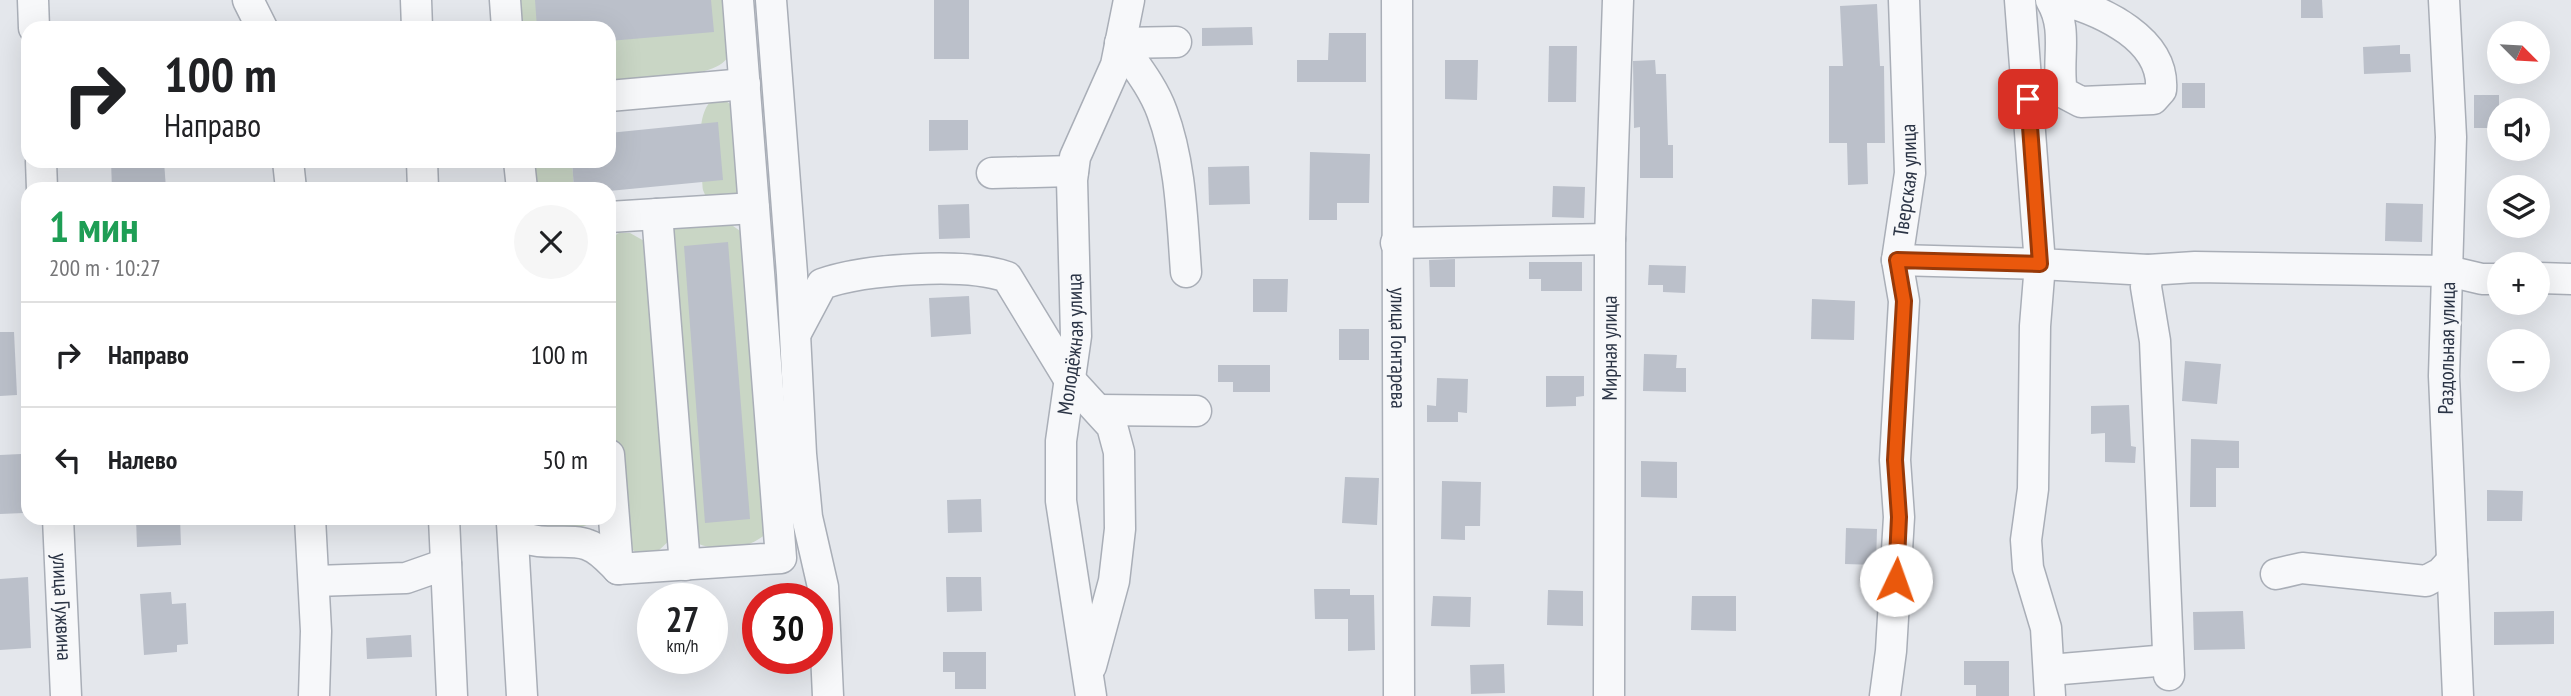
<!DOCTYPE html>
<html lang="ru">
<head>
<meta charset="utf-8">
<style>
  body { margin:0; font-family:"PT Sans Narrow",sans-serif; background:#f6f6f6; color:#202124; height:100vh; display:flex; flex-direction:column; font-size:26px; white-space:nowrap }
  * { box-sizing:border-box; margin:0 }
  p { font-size:23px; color:#757577 }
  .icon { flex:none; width:38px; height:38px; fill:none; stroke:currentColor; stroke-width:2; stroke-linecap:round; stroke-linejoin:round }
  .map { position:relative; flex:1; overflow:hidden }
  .sheet { position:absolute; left:21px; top:182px; width:595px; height:343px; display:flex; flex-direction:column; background:#fff; border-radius:21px; box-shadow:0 7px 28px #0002 }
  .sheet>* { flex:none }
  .guide { position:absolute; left:21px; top:21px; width:595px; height:147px; border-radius:21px; box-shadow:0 7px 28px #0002; background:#fff; color:#202124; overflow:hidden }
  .needle { width:46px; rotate:114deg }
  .buttons { position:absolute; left:2487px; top:21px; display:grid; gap:14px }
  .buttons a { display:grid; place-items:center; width:63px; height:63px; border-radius:50%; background:#fff; box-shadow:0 7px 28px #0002; font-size:35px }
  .speed { position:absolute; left:637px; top:583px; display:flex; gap:14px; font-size:35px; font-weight:700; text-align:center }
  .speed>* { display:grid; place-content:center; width:91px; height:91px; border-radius:50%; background:#fff; box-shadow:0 7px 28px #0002; line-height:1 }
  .speed small { font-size:18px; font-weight:400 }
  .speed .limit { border:10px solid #d22; background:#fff; color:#111 }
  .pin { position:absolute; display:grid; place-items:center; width:60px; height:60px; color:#fff; margin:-30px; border-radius:14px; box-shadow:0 4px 10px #0006 }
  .me { position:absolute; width:77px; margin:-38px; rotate:3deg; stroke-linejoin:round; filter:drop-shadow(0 0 5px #0008) }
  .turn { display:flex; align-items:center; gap:24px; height:147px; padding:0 28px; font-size:32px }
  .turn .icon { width:91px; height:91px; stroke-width:2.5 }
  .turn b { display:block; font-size:49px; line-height:60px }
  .round { display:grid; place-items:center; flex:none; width:74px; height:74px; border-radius:37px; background:#f6f6f6 }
  .headline { display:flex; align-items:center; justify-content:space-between; height:119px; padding:0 28px }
  h1 { font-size:42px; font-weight:700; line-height:52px; color:#1e9e55 }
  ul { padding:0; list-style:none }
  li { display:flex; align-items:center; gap:21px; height:105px; padding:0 28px; border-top:2px solid #e0e0e0 }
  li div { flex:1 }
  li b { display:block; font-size:26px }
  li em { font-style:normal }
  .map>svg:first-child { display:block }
</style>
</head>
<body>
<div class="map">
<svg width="2571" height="696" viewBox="0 0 2571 696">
  <rect width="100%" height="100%" fill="#e4e7ec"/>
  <!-- green -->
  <g fill="#c9d6c5">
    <path d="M516,0H729C729,15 735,41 729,55C718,81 636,78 609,80V28H518Z"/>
    <path d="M714,99L724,100L735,107L740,191L734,198L706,197L703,190C702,167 693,111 714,99Z"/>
    <path d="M531,161H572L574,189H533Z"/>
    <path d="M726,221L743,233L767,533C748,550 720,553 696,543L669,233L677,226Z"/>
    <path d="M619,233H630L646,242L672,538L657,552L636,553L623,540L619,522L609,395V239Z"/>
    <path d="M525,518H598C584,532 538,537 525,518Z"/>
  </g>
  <!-- building -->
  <g fill="#bbc0ca">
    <path d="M535,0H711L714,32L609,41V28H537Z"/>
    <rect x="934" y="0" width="35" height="59"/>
    <path d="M2301,0H2322L2323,18H2301Z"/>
    <path d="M1877,4L1880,66H1884L1885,143H1867L1868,184L1848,185L1847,143H1829V66H1843L1840,6Z"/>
    <path d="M1252,27L1253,45L1202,46V28Z"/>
    <path d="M1329,33H1366V82H1297V60H1328Z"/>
    <path d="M2400,45V54H2410L2411,72L2364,74L2363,47Z"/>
    <path d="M1549,46H1577L1576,102H1548Z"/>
    <path d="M1445,60H1478L1477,100L1445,99Z"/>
    <path d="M1655,60L1656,74H1666L1668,145H1673V178H1640V127L1634,128L1633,61Z"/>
    <rect x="2182" y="83" width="23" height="25"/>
    <rect x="2474" y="95" width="25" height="33"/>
    <path d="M929,120H968V150L929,151Z"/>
    <path d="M718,122L723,180L609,191L574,189L572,161H609V133Z"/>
    <path d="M1310,152L1370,154L1369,203H1337V220H1309Z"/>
    <path d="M111,161H164L166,189H112Z"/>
    <path d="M1249,166L1250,204L1209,205L1208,167Z"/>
    <path d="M1553,186L1585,187L1584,218L1552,217Z"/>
    <path d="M2386,203L2423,204L2422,242L2385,241Z"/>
    <path d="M969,204L970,238L939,239L938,205Z"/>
    <path d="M728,242L750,519L705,523L684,246Z"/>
    <path d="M1455,259V287H1430L1429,260Z"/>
    <path d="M1529,262H1582V291H1541V279H1529Z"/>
    <path d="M1649,265L1686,266L1685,293L1663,292V285H1648Z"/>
    <path d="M1253,279H1288L1287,312H1253Z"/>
    <path d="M969,296L971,334L931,337L929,298Z"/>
    <path d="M1812,299L1855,301L1854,340L1811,339Z"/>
    <rect x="1339" y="329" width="30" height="31"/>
    <path d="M0,332H14L17,395L0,396Z"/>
    <path d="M1644,354L1677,355L1676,368H1686V392L1643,391Z"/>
    <path d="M2185,361L2221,364L2217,404L2182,401Z"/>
    <path d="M1218,365H1270V392H1233V382H1218Z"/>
    <path d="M1546,376H1584V396L1576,397V406L1546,407Z"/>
    <path d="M1437,378L1468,379L1467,413L1458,412V422H1427V405L1436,406Z"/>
    <path d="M2129,405L2131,446L2136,447L2135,463L2105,462V433L2091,434V406Z"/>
    <path d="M2191,439L2239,441V468H2216V507H2190Z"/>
    <path d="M21,454L24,513L0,514V455Z"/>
    <path d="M1641,461L1677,462V498L1641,497Z"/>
    <path d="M1345,477L1379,478L1377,525L1342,523Z"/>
    <path d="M1442,481L1481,482L1480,526H1465V540L1441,539Z"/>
    <path d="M2487,490L2523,491L2522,521H2487Z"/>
    <path d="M981,499L982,532L948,533L947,500Z"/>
    <path d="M136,518H180L181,545L137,547Z"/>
    <path d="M1846,528L1877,529L1876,565L1845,564Z"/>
    <path d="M28,577L31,648L0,650V579Z"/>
    <path d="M946,577H981L982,611L947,612Z"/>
    <path d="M1314,589H1350V595H1374L1375,650L1348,651V619H1315Z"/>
    <path d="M1548,590L1583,591V626L1547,625Z"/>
    <path d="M171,592L172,604L186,603L188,644L177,645V652L144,655L140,594Z"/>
    <path d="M1433,596L1471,597L1470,627L1431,626Z"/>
    <path d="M1692,596H1736V631L1691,630Z"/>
    <path d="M2243,611L2245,649L2194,650L2193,612Z"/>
    <path d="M2554,611V644L2494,645V612Z"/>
    <path d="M411,635L412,657L367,659L366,638Z"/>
    <path d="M943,652H986V689H955V672H943Z"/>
    <path d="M1964,661H2009V696H1976V685H1964Z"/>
    <path d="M1504,664L1505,693L1471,694L1470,665Z"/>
  </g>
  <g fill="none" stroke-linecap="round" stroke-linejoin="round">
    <defs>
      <g id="minor">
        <path d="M33,0L34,28"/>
        <path d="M248,0L262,28"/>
        <path d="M416,0L417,28"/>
        <path d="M505,0L507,28"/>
        <path d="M771,0L792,274L801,454L807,517L823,587L828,696"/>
        <path id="s1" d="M1397,0L1399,696"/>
        <path d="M2020,0L2040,264L2148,270L2146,287L2155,341L2169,675"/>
        <path d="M2051,0C2069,30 2056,60 2062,92L2081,102L2153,99L2161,90C2165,39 2102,11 2062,0"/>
        <path d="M2444,0L2451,137L2444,376L2458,696"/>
        <path d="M1176,42L1120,43C1135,65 1153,87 1162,112C1181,163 1182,219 1186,272"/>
        <path d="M609,96L745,84"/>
        <path d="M41,161L42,189"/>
        <path d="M288,161L291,189"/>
        <path d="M422,161L423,189"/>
        <path d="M519,161L522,189"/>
        <path d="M992,173L1073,171"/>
        <path d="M657,214L685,565"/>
        <path d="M609,217L754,208"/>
        <path d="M1396,243L1610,239"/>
        <path d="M1897,260L2040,264L2035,326L2033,489L2026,540L2028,568L2046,628L2050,696"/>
        <path d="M2148,270L2195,267L2448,271L2482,279H2499"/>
        <path d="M2538,278L2571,279"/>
        <path d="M796,333L822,284C864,269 965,262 1007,277L1069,379L1112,426L1119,452L1120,529L1114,581L1091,666"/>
        <path d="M1099,410L1196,411"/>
        <path d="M609,455L618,569"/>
        <path id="s2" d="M58,518L66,696"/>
        <path d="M310,518L316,631L314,696"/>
        <path d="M444,518L452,696"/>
        <path d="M511,518C519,555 564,535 588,545C600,549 609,560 618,569L781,558L738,0"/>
        <path d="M512,523L522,696"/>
        <path d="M2276,574L2302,568L2426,581L2441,573L2452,561"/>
        <path d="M315,581L406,578L446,564"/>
        <path d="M2050,670L2168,660"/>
        <path id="s3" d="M1091,696L1061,501V441L1076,336L1072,180L1075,157L1116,65L1129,0"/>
        <path id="s4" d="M1609,696L1610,239L1618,0"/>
        <path id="s5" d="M1885,696L1891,651L1899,517L1895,460L1904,301L1897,260L1910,173L1904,0"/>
      </g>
    </defs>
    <!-- minor casing -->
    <use href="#minor" stroke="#a9aeb7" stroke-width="33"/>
    <!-- minor -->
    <use href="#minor" stroke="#f7f8fa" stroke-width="30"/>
  </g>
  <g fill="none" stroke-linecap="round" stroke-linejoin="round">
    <defs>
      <path id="route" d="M1896,580L1899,517L1895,460L1904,301L1897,260L2040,264L2028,99"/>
    </defs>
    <!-- route casing -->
    <use href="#route" stroke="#983908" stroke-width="18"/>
    <!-- route -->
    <use href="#route" stroke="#ea580c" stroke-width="12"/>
  </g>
  <g text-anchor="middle" stroke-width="5" stroke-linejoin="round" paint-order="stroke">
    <!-- street labels -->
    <g font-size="21" fill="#2b3445" stroke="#f4f6f9">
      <text dy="7" stroke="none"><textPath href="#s5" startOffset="518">Тверская улица</textPath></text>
      <text dy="7" stroke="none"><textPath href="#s3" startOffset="355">Молодёжная улица</textPath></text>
      <text dy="7" stroke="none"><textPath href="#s1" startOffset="348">улица Гонтарева</textPath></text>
      <text dy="7" stroke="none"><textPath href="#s4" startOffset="348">Мирная улица</textPath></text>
      <text transform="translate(2447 348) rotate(-89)" y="7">Раздольная улица</text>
      <text dy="7" stroke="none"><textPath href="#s2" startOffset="89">улица Гужвина</textPath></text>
    </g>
  </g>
</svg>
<div class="buttons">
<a><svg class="needle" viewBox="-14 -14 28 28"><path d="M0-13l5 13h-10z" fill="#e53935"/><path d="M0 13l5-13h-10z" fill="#757577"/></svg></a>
<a><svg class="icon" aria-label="sound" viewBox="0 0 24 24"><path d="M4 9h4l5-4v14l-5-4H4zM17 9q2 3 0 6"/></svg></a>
<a><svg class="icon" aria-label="layers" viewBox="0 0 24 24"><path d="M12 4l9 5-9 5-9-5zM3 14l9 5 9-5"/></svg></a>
<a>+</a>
<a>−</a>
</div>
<div class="speed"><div>27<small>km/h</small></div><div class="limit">30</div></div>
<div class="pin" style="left:2028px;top:99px;background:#d93025"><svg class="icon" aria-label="arrive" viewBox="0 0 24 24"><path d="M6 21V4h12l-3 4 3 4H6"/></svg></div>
<svg class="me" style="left:1896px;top:580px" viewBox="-20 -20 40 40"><circle r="19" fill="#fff"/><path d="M0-13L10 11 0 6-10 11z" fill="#ea580c"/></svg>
<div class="guide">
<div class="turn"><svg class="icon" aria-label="right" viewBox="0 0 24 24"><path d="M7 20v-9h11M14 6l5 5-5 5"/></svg><div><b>100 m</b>Направо</div></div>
</div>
<section class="sheet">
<div class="headline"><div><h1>1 мин</h1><p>200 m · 10:27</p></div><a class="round"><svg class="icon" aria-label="close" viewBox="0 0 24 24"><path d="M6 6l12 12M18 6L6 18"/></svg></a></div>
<ul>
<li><svg class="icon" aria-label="right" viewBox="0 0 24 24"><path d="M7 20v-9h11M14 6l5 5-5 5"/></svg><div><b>Направо</b></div><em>100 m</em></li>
<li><svg class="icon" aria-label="left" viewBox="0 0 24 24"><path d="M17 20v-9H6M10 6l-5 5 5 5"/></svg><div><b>Налево</b></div><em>50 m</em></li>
</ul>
</section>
</div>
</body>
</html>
